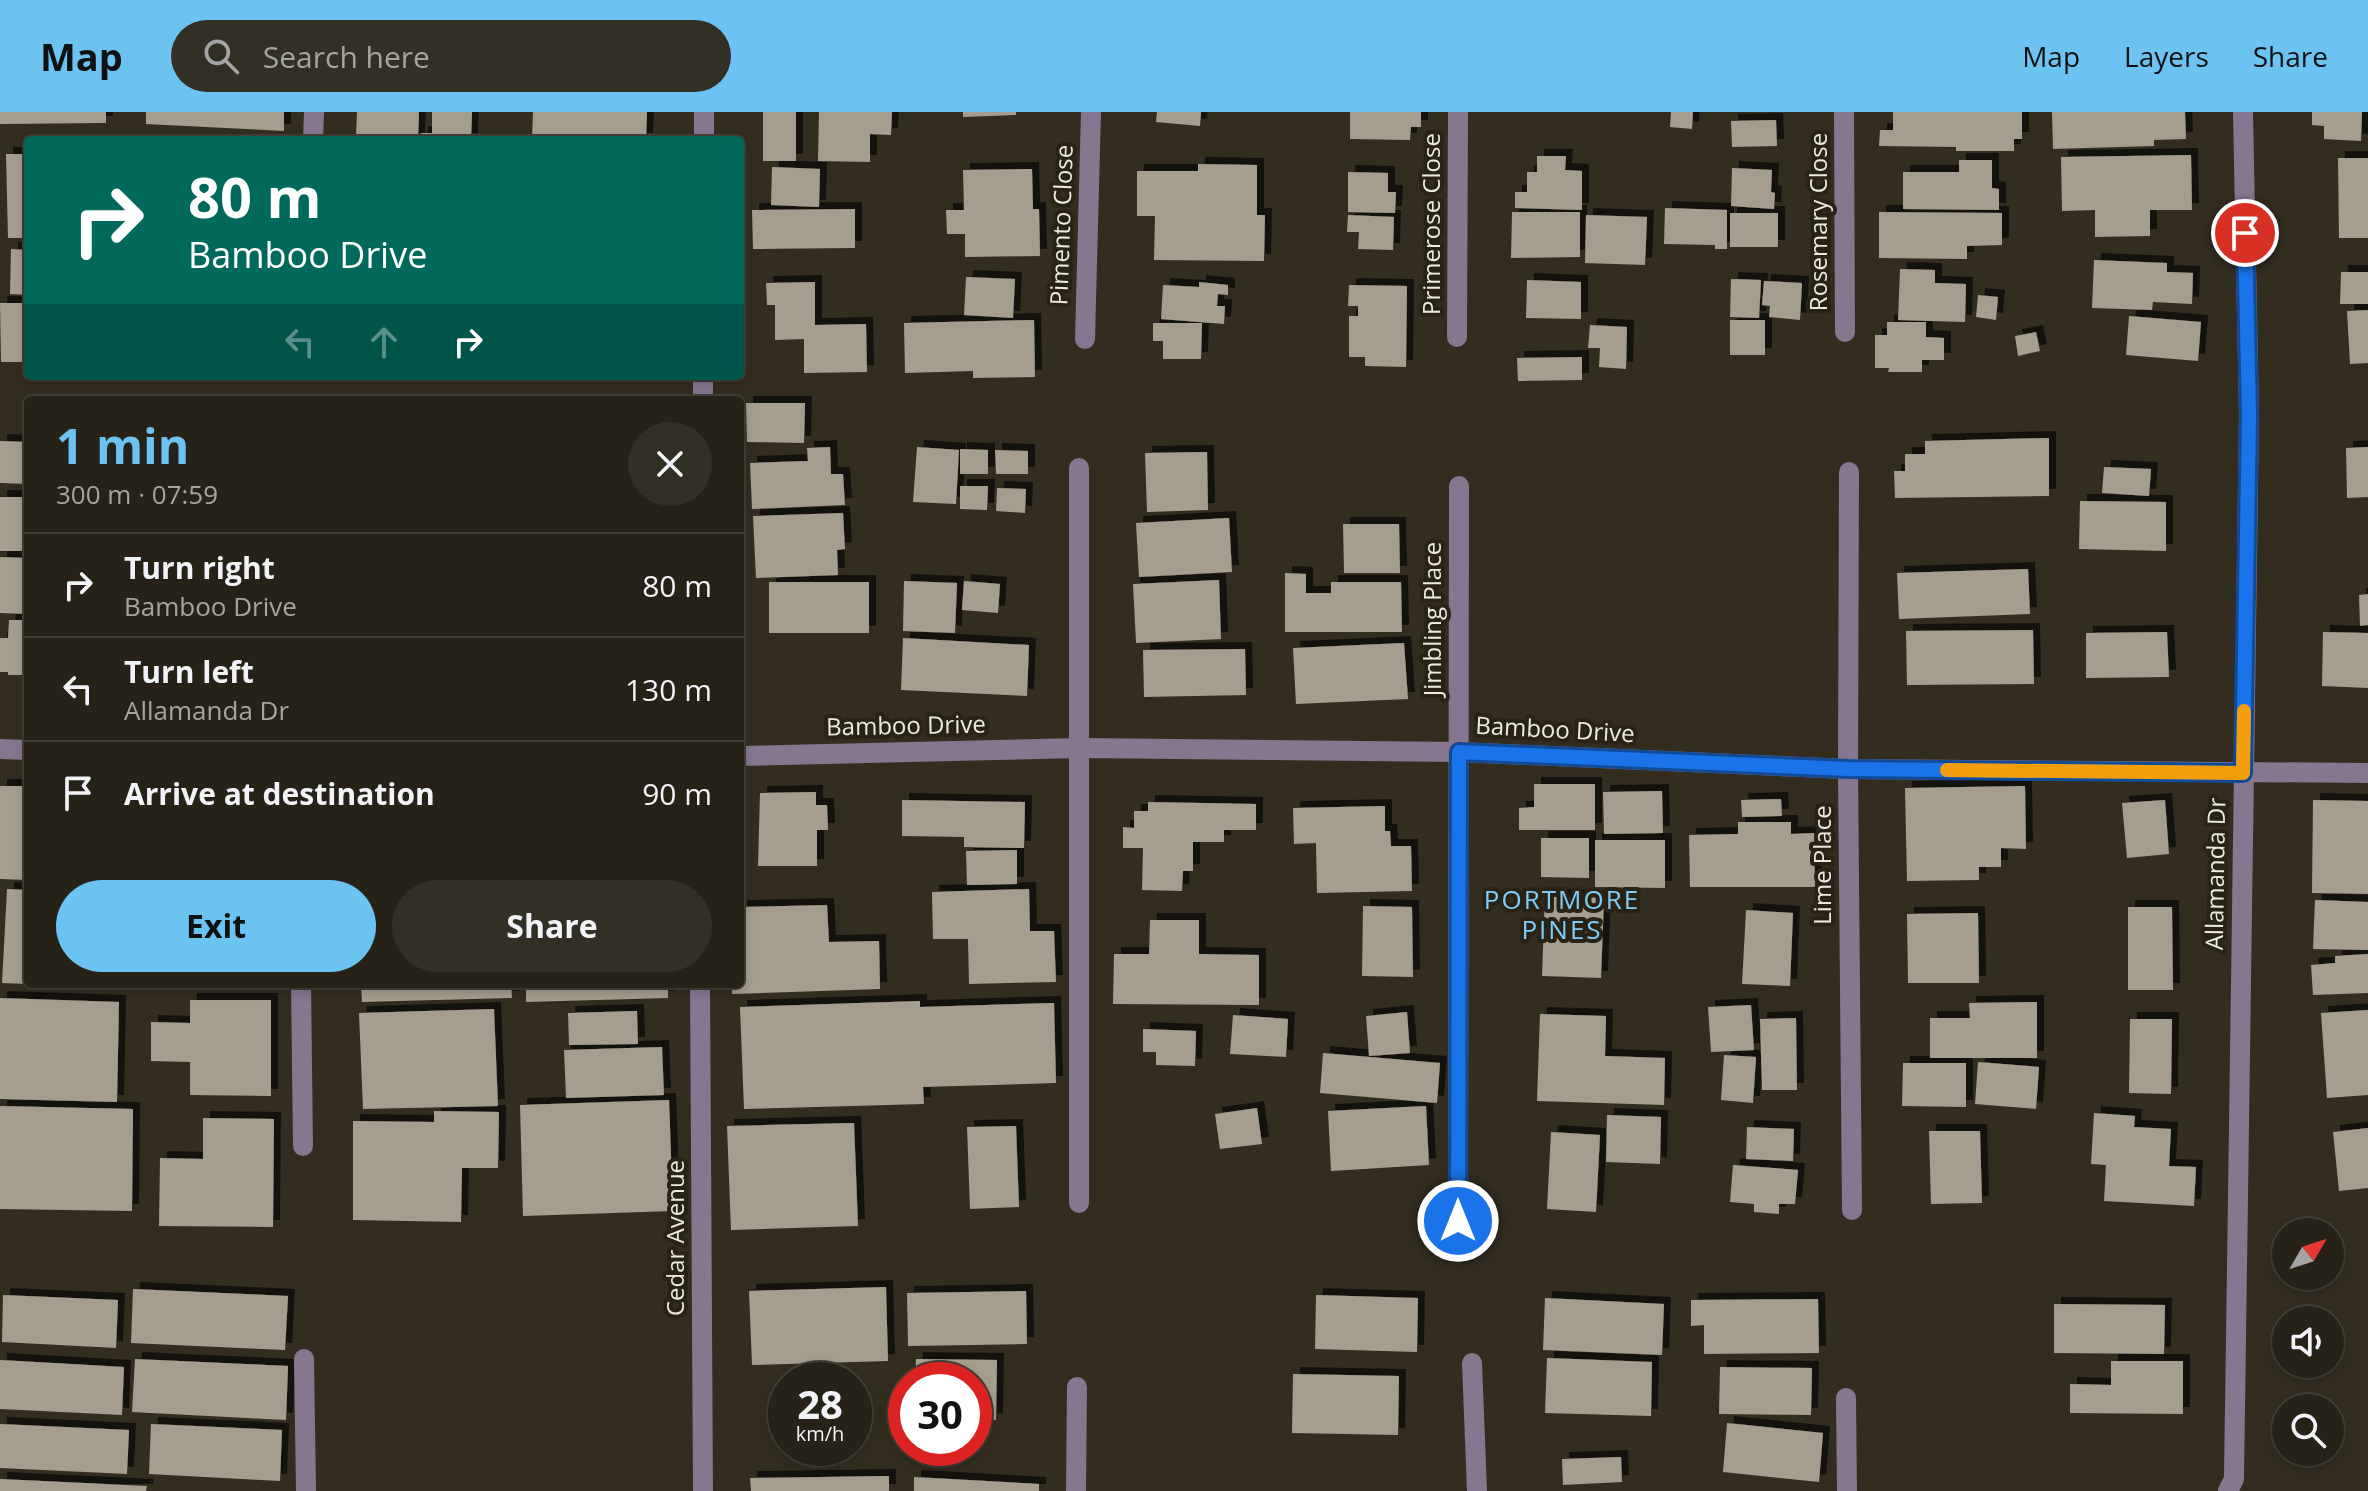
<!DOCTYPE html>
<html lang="en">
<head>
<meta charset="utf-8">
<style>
  body { margin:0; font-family:"Open Sans",sans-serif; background:#322f25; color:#f1f3f6; height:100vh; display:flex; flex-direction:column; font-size:30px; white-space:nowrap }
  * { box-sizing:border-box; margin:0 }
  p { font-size:26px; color:#a4a4a2 }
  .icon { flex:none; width:44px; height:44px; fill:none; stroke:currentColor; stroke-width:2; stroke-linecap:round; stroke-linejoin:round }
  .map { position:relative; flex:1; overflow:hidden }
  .panel { position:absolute; left:24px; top:284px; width:720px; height:592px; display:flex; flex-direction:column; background:#262218; border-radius:8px; box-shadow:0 4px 12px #0003,0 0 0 2px #423f37 }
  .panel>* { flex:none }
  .top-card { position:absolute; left:24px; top:24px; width:720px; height:244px; border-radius:8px; box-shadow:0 4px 12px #0003,0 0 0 2px #423f37; background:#00695c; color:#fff; overflow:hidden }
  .needle { width:52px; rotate:51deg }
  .fabs { position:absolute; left:2272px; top:1106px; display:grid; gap:16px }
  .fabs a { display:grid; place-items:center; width:72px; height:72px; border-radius:50%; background:#262218; box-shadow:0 4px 12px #0003,0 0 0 2px #423f37; font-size:40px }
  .speed { position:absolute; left:768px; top:1250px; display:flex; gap:16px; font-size:40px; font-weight:700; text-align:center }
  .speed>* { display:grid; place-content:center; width:104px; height:104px; border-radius:50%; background:#262218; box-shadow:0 4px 12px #0003,0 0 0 2px #423f37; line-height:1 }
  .speed small { font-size:20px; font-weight:400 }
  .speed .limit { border:12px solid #d22; background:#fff; color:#111 }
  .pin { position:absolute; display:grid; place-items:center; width:68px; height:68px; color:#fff; margin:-34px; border:4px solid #fff; border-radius:50%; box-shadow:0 2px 8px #0007 }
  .me { position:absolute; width:88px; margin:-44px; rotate:0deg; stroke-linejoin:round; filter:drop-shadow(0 0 6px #0008) }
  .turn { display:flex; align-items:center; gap:28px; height:168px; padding:0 32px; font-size:36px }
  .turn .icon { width:104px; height:104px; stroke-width:2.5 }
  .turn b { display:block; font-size:56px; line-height:68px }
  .lanes { display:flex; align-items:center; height:76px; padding:0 32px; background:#0003; justify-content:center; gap:40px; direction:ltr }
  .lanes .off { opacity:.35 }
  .round { display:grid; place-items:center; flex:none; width:84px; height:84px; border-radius:42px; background:#322f25 }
  .head { display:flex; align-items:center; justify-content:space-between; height:136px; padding:0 32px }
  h1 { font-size:48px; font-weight:700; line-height:60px; color:#6cc3f2 }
  .button { display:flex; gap:16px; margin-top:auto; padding:16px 32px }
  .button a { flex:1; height:92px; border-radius:48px; background:#6cc3f2; color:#111; font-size:32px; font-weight:700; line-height:92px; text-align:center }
  .button a+a { background:#322f25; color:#f1f3f6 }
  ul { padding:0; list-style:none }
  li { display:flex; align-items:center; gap:24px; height:104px; padding:0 32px; border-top:2px solid #423f37 }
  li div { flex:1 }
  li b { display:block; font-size:30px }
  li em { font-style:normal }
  header { display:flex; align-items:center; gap:48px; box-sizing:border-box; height:112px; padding:0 40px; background:#6cc3f2; color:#111 }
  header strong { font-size:38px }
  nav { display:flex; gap:44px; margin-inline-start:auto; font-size:28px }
  .search { width:560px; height:72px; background:#322f25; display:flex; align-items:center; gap:20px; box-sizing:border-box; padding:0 28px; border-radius:44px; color:#a4a4a2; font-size:30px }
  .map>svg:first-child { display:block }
</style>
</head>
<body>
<header>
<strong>Map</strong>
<div class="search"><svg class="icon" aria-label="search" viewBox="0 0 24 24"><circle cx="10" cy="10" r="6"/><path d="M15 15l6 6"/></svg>Search here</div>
<nav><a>Map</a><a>Layers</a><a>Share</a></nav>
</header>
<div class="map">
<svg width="2368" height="1379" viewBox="0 0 2368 1379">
  <defs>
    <filter id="shadow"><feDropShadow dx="7" dy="-7" stdDeviation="0" flood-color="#0009"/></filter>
  </defs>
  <rect width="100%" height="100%" fill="#332d20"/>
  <!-- building -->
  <g fill="#a59e8e" filter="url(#shadow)">
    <path d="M0,0H106V11L0,12Z"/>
    <path d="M146,0H284V19L146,12Z"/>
    <path d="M357,0H419L418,28L356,26Z"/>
    <path d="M432,0H472L471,28H421V21H432Z"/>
    <path d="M533,0H647L646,28H532Z"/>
    <rect x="763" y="0" width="33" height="49"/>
    <path d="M819,0H892L891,23L870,22V50L818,49Z"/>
    <path d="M963,0H1016V3L963,5Z"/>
    <path d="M1157,0H1201L1200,14L1156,10Z"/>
    <path d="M1350,0H1421V15H1411L1410,28L1350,27Z"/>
    <path d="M1671,0H1693L1692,17L1670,15Z"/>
    <path d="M1893,0H2022V27H2014V39H1956V35L1879,34L1880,18H1893Z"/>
    <path d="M2052,0H2185L2186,27L2154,28V34L2053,37Z"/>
    <path d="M2312,0H2362L2361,29L2324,27V14L2312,13Z"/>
    <path d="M1776,8L1777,34L1732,35L1731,9Z"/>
    <path d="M6,42H28V126H8Z"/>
    <path d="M2191,43L2192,98H2150V124L2095,125V98L2062,99L2061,45Z"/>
    <path d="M1537,44H1566L1565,58L1582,59V98L1515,96V80H1527V60H1537Z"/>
    <path d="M2338,46H2368V126H2339Z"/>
    <path d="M1959,48H1992V76L1999,77V98L1903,97V60H1959Z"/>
    <path d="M1198,52L1257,53V103H1265L1264,149L1154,148L1155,104H1137V59H1198Z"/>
    <path d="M772,55L820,57L819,95L771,93Z"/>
    <path d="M1732,56L1772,58L1771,80L1775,81L1774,97L1731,94Z"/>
    <path d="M1032,57L1033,97H1039L1040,144L965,145V122H947L946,98H964L963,58Z"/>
    <path d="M1348,60L1388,61V80H1396L1395,101L1348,100Z"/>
    <path d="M1665,96L1727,98V137H1715V133L1664,132Z"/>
    <path d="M855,97V136L753,137L752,98Z"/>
    <path d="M1512,100H1580V145L1511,146Z"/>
    <path d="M1879,100L2002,101V133L1967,134V147L1879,146Z"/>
    <rect x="1730" y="101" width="48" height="34"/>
    <path d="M1348,103L1394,105L1393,138L1358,137L1359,120H1347Z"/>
    <path d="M1586,103L1647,105L1645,153L1585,151Z"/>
    <path d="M11,137L28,138V183L10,182Z"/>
    <path d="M2094,148L2167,151V160L2193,161L2192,192L2153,190L2152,198L2092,196Z"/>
    <path d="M1900,157L1935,158V171L1966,172L1965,210L1898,208Z"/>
    <path d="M2341,160H2368V192H2340Z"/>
    <path d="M966,165L1015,167L1013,206L964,203Z"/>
    <path d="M1731,167L1761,168L1759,206L1730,205Z"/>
    <path d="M1527,168L1581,170V207L1526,206Z"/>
    <path d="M1764,169L1802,171L1800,208L1769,205L1770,194L1762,193Z"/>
    <path d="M815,170V213L866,212L867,260L804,261V227L775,228V193H767L766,171Z"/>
    <path d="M1199,170L1228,173V183L1218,182L1217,194H1225L1224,212L1161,207L1163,173L1199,175Z"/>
    <path d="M1349,173L1407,174L1406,255L1365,254V245H1349V204H1358V194H1348Z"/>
    <path d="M1978,183L1998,185L1996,208L1976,205Z"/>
    <path d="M0,191H28V250H1Z"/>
    <path d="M2368,198V251L2350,252L2347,199Z"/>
    <path d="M2129,204L2201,210L2198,249L2126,243Z"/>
    <path d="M1034,208L1035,265L973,266V259L905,261L904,211Z"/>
    <rect x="1730" y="208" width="35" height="35"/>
    <path d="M1887,210H1926V225L1944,226V248H1922V260H1888L1889,256H1875V223H1887Z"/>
    <path d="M1153,211H1202L1201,247H1163V229H1153Z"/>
    <path d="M1590,213L1627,215L1626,257L1599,255L1600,236H1588Z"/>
    <path d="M2036,220L2040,239L2018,244L2015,224Z"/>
    <path d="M1582,245V268L1518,269L1517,246Z"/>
    <path d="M746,291H805L804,331L747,330Z"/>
    <path d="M2049,326V384L1895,386L1894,359H1905V342H1925V329Z"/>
    <path d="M0,329L28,330V372L0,371Z"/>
    <path d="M830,335L831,362H843L845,393L752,397L750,351L808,349L807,336Z"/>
    <path d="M917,335L959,338L956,392L913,390Z"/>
    <path d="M2368,335V385L2347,386L2346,336Z"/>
    <path d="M960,337L988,338V362H960Z"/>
    <path d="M995,338L1028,339V362H996Z"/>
    <path d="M1207,340L1208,398L1147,400L1145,341Z"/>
    <path d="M2104,355L2151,357L2149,384L2102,381Z"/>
    <path d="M960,374H988L987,398L960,397Z"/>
    <path d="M997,376L1026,377L1025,401L996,399Z"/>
    <rect x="0" y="385" width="28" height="54"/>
    <path d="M2080,389L2166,390V439L2079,437Z"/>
    <path d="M843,401L845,437L837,438L838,463L756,466L753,404Z"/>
    <path d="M1229,406L1232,460L1139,465L1136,411Z"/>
    <path d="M1343,412H1399L1400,461H1344Z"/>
    <path d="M0,445L28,446V502L0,501Z"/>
    <path d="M2028,457L2030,502L1899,507L1897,461Z"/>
    <path d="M1285,461L1306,462V481H1331V470H1401L1402,520H1285Z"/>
    <path d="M1219,468L1221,527L1136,531L1133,472Z"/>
    <path d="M904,469L957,471L955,521L903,519Z"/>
    <path d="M964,469L1000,472L998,501L962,498Z"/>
    <rect x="769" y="470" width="100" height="51"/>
    <path d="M2368,482V513L2360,514L2359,483Z"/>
    <path d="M9,508H28V563H8V560H0V526H8Z"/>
    <path d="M2033,518L2034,572L1907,573L1906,519Z"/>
    <path d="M2167,520L2169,565L2086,566V521Z"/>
    <path d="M2323,520L2368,521V576L2322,574Z"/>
    <path d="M903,526L1029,533L1027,584L901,578Z"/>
    <path d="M1404,531L1408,587L1296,592L1293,536Z"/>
    <path d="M1245,537L1246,583L1144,585L1143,538Z"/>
    <path d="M1534,672H1595V718H1519V696L1534,695Z"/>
    <path d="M0,674H28V768L0,767Z"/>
    <path d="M2025,674L2026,737L2001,736V755H1979V768L1907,769L1905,676Z"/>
    <path d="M1662,679L1663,721L1604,722L1603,680Z"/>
    <path d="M816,680V693H827L828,718H817V754H758L760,681Z"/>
    <path d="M1781,687L1782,704L1742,705L1741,688Z"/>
    <path d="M902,688L1025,690L1024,736L964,735V725L902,724Z"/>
    <path d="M2165,688L2169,742L2127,746L2122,691Z"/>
    <path d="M2313,688L2368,689V782L2312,781Z"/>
    <path d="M1148,690L1256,692V718H1224V730H1193V759H1183L1182,779L1142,778L1143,736H1123V715L1134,716V699H1148Z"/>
    <path d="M1385,694V719H1390L1391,734H1411L1412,779L1317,781L1316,731L1294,732L1293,696Z"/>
    <path d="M1738,710H1791V722L1814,721L1815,775H1690L1689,723L1738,722Z"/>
    <path d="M1541,726H1589V766L1541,765Z"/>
    <path d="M1595,728H1665V776L1595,775Z"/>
    <path d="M1017,738V772L967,773L966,739Z"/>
    <path d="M7,777L28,778V872L2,871Z"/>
    <path d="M1029,777L1030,819H1054L1056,870L969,872L968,827H933L932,780Z"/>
    <path d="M1545,783L1604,786L1601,866L1542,864Z"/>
    <path d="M2315,788L2368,790V838L2313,837Z"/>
    <path d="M827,793L829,830L879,829L880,877L732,882V872H740V795Z"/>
    <path d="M1363,794L1412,795L1413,865L1362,864Z"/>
    <path d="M2128,795H2172L2173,878H2128Z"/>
    <path d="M1746,798L1793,801L1790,874L1742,872Z"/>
    <path d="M1978,801L1979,871H1908L1907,802Z"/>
    <path d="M1150,808H1199V842L1259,843V893L1113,892L1114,842H1149Z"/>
    <path d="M2368,842V881L2313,883L2311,853L2335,851V844Z"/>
    <path d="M58,872H115V878L58,874Z"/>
    <path d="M361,872H511L512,886L362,890Z"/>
    <path d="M526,872H668V886L526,890Z"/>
    <path d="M0,886L119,890L117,990L0,987Z"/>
    <path d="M190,888H271V984L190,983V950L151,949V910L190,911Z"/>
    <path d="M920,889V895L1054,891L1056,971L923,975L924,992L744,997L740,895Z"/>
    <path d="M2037,890V946H1930V906H1970L1969,891Z"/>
    <path d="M1751,893L1754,938L1711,940L1708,895Z"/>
    <path d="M494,897L498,994L363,997L359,901Z"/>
    <path d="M2368,898V983L2327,986L2321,901Z"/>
    <path d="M637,899L638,932L569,933L568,901Z"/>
    <path d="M1407,900L1410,941L1369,944L1366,904Z"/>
    <path d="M1540,902L1606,904L1605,944L1665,946L1664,993L1537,989Z"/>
    <path d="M1233,903L1288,907L1286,945L1230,942Z"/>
    <path d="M1796,906L1797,978H1762L1760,907Z"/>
    <path d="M2130,907H2172L2171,982L2129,981Z"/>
    <path d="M1143,917L1196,919L1195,954L1156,953V940H1143Z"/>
    <path d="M662,935L664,983L566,986L564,938Z"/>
    <path d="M1323,941L1440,951L1437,991L1320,981Z"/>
    <path d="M1724,943L1756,945L1753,991L1721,988Z"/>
    <path d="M1978,950L2039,955L2036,997L1975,992Z"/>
    <path d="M1903,951H1966V995L1902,994Z"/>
    <path d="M669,988L673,1099L523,1104L520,993Z"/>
    <path d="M0,994L133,997L132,1099L0,1097Z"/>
    <path d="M1426,994L1429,1053L1331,1059L1328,999Z"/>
    <path d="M1257,996L1262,1032L1220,1037L1215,1002Z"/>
    <path d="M434,999L499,1000L498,1056H462L461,1110L353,1108V1009L434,1010Z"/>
    <path d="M2094,1001L2135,1004L2134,1015L2171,1017L2169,1054L2196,1055L2194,1094L2104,1089L2106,1053L2091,1052Z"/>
    <path d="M1607,1003L1661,1005L1660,1052L1606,1050Z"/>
    <path d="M203,1006L274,1007L273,1115L159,1114L160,1046L203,1047Z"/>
    <path d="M854,1011L858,1114L731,1118L727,1014Z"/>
    <path d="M1016,1014L1019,1095L970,1097L967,1015Z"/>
    <path d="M1747,1015L1794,1017L1793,1049L1746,1047Z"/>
    <path d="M2368,1016V1076L2339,1079L2333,1020Z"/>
    <path d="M1929,1019H1980L1982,1091L1931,1092Z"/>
    <path d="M1551,1020L1600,1023L1596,1100L1547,1097Z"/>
    <path d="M1733,1053L1798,1058L1795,1092H1779V1102L1754,1100V1092L1730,1090Z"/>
    <path d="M886,1175L888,1249L752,1253L749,1179Z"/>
    <path d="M133,1177L288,1184L285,1238L131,1231Z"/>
    <path d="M1026,1179L1027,1232L908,1234L907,1181Z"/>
    <path d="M3,1183L118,1188L116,1236L2,1230Z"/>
    <path d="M1316,1183L1418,1186L1417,1240L1315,1237Z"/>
    <path d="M1545,1186L1664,1192L1662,1243L1543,1238Z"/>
    <path d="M1818,1187L1819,1241L1704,1242V1213L1691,1214V1188Z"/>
    <path d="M2054,1192L2165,1193L2164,1242L2054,1241Z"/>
    <path d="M1547,1246L1652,1250L1651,1304L1545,1301Z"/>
    <path d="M135,1247L288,1254L286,1308L132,1300Z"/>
    <path d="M916,1247L997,1248L996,1308L974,1307V1268H915Z"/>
    <path d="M0,1248L124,1255L122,1303L0,1297Z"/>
    <path d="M2111,1249H2183V1302L2070,1301V1272L2111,1273Z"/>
    <path d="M1720,1255L1812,1256L1811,1303L1719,1302Z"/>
    <path d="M1293,1262L1399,1264L1398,1323L1292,1321Z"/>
    <path d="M1727,1311L1823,1321L1819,1370L1723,1360Z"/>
    <path d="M0,1312L129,1318L127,1362L0,1356Z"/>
    <path d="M151,1312L282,1318L280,1369L149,1362Z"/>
    <path d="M1621,1345L1622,1370L1563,1373L1562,1347Z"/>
    <path d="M889,1364V1379H751L750,1366Z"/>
    <path d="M914,1365L1039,1372V1379H914Z"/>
    <path d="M0,1367L147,1374L146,1379H0Z"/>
  </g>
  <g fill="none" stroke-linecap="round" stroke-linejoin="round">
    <!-- minor -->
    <g stroke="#867690" stroke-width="20">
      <path d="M1844,0L1845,220"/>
      <path d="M313,28L314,0"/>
      <path d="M704,28V0"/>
      <path d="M1457,225L1458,0"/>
      <path d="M1085,227L1091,0"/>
      <path d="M703,288V264"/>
      <path d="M1849,360L1848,657L1852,1098"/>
      <path d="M0,637L28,638"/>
      <path d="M740,644L1080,636L1459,640L1848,657L2368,661"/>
      <path d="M301,872L303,1034"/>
      <path d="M700,872L703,1379"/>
      <path d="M1079,1091V356"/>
      <path d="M1458,1109L1459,374"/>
      <path d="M304,1247L306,1379"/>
      <path d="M1472,1251L1477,1379"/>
      <path d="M1846,1286L1847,1379"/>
      <path d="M1076,1379L1077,1275"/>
      <path d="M2228,1379L2234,1367L2249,303L2243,0"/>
    </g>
  </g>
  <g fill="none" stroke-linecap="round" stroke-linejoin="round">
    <defs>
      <path id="route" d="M1458,1109L1459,640L1848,657L2243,661L2249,303L2245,121"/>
    </defs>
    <!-- route casing -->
    <use href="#route" stroke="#114b97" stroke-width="20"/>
    <!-- route -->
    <use href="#route" stroke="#1a73e8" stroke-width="14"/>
    <!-- slow -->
    <path stroke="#f59e0b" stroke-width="14" d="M1947,658L2243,661L2244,599"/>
  </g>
  <g text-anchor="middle" stroke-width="8" stroke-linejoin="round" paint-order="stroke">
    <!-- street labels -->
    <g font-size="24" fill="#ede9e0" stroke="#292316">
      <text transform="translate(1819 110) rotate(-90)" y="8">Rosemary Close</text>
      <text transform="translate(1432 112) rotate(-90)" y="8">Primerose Close</text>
      <text transform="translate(1062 113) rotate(-88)" y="8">Pimento Close</text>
      <text transform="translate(1433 507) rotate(-90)" y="8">Jimbling Place</text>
      <text transform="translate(906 614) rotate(-1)" y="8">Bamboo Drive</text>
      <text transform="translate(1555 618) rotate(3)" y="8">Bamboo Drive</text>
      <text transform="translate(1823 753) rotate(-90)" y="8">Lime Place</text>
      <text transform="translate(2216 762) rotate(-89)" y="8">Allamanda Dr</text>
      <text transform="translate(676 1126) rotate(-90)" y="8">Cedar Avenue</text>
    </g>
    <!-- neighbourhood labels -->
    <g font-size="26" letter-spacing="2" fill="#7dccf9" stroke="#292316">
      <text x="1562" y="797">PORTMORE<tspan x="1562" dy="30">PINES</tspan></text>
    </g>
  </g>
</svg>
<div class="fabs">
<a><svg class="needle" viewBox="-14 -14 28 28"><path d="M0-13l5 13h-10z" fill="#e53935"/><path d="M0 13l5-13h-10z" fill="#a4a4a2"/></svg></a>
<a><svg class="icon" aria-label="sound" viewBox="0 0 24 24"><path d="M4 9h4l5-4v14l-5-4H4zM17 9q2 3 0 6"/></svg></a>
<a><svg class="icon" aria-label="search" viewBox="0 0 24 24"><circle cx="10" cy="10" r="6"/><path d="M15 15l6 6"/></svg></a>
</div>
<div class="speed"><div>28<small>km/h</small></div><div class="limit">30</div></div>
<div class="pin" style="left:2245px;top:121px;background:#d93025"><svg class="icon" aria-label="arrive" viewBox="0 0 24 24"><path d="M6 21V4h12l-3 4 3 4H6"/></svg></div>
<svg class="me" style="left:1458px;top:1109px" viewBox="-20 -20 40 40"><circle r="17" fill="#1a73e8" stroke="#fff" stroke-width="3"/><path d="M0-11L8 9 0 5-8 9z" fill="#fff"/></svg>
<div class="top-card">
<div class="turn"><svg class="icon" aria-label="right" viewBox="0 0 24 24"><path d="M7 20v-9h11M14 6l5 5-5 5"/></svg><div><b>80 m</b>Bamboo Drive</div></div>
<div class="lanes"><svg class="icon off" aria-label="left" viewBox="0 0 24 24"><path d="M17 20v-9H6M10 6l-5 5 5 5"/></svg><svg class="icon off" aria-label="ahead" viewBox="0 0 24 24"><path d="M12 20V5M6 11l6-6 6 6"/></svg><svg class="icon" aria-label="right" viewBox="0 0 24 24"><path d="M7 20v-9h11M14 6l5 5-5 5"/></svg></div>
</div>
<section class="panel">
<div class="head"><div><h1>1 min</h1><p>300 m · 07:59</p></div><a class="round"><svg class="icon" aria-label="close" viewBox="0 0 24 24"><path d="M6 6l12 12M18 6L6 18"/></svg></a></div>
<ul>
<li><svg class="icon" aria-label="right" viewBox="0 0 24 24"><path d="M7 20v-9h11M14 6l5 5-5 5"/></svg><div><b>Turn right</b><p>Bamboo Drive</p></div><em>80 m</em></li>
<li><svg class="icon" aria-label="left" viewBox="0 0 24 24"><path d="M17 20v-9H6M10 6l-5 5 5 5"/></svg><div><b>Turn left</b><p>Allamanda Dr</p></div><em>130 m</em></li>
<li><svg class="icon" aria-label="arrive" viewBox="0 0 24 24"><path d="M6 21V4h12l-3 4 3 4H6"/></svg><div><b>Arrive at destination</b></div><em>90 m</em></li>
</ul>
<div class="button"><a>Exit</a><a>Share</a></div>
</section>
</div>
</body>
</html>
